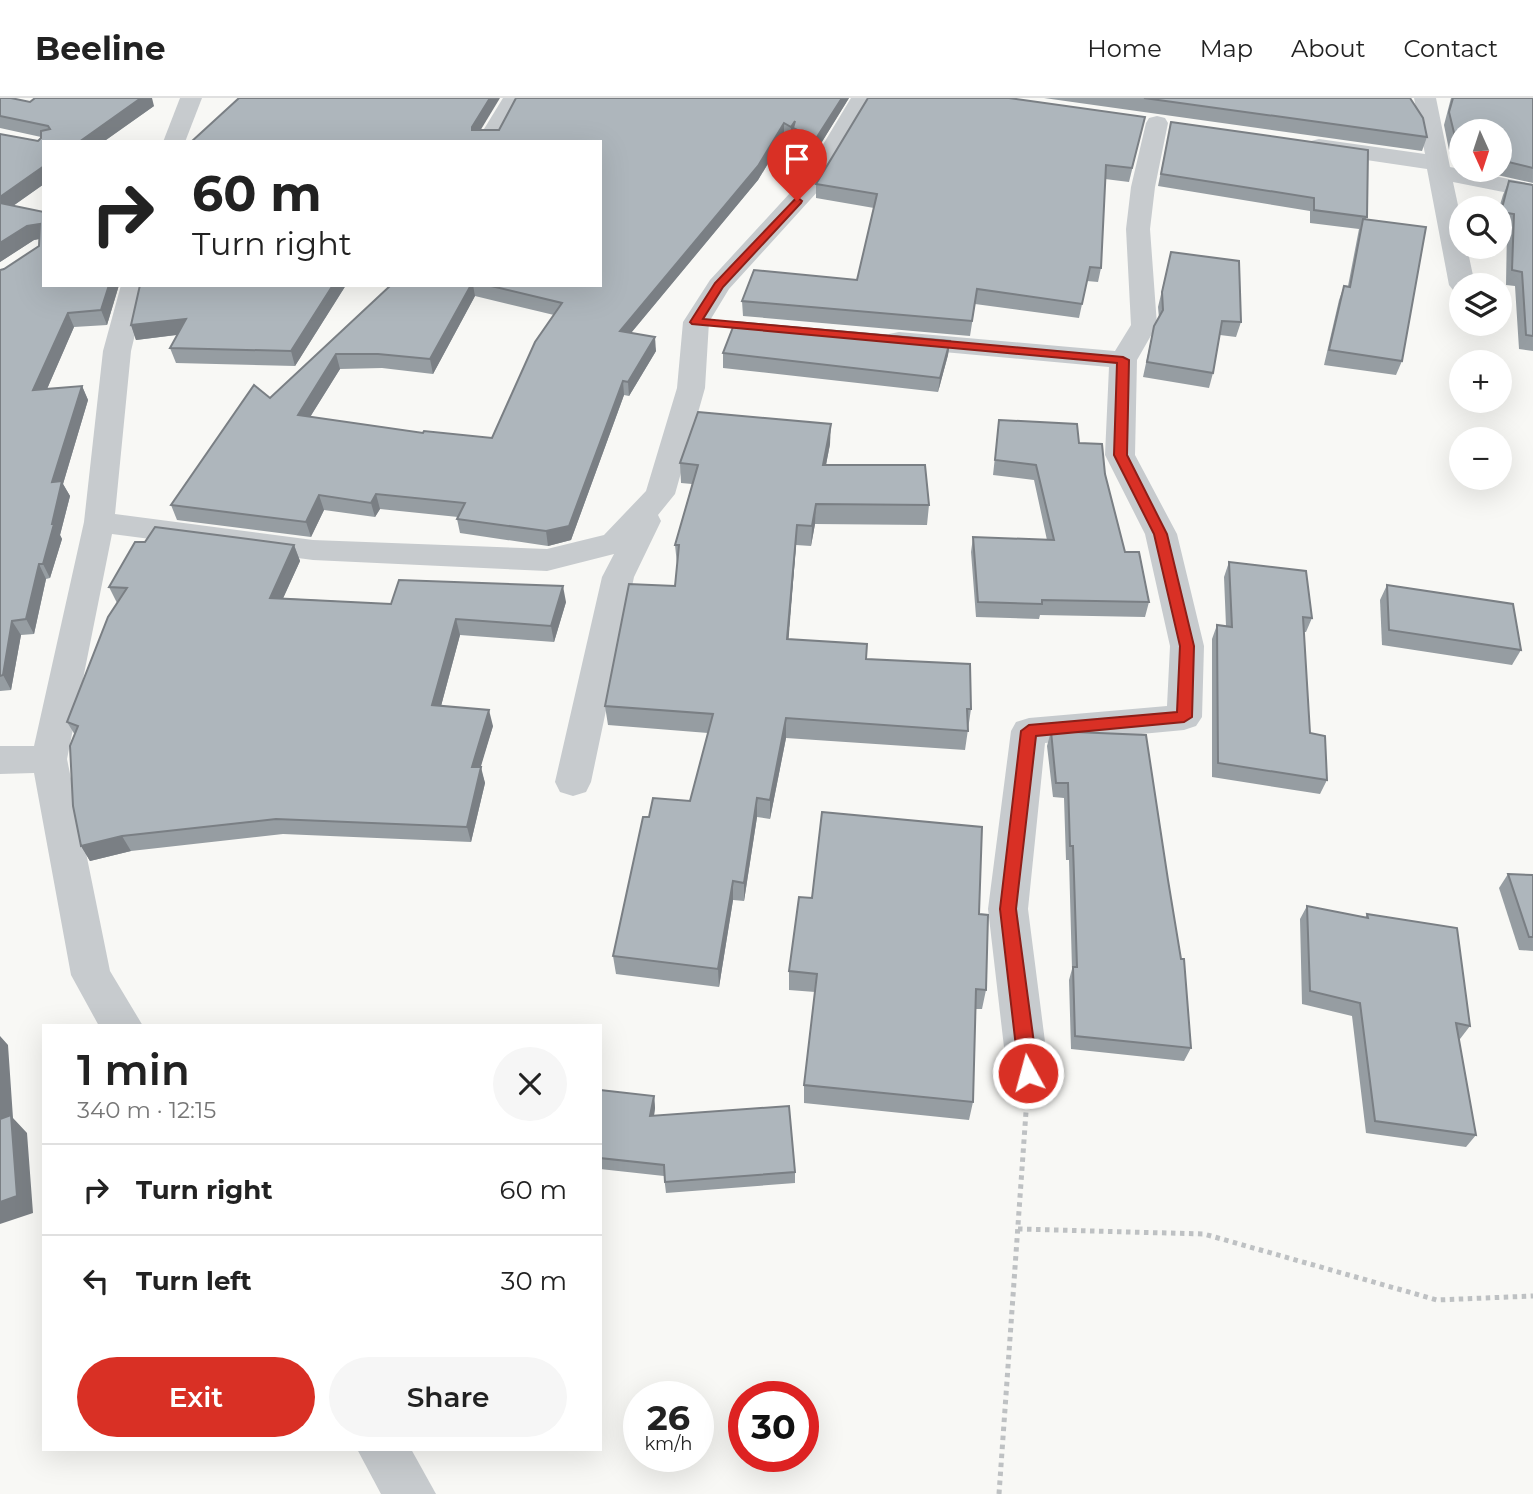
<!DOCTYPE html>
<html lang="en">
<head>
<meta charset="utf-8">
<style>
  body { margin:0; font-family:Montserrat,sans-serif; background:#f6f6f6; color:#222; height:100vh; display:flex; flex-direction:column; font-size:26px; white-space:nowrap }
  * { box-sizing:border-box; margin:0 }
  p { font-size:23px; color:#767676 }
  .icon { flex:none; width:38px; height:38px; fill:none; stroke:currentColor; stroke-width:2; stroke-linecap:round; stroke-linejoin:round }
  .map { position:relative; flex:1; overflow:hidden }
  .drawer { position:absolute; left:42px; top:926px; width:560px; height:427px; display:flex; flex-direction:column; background:#fff; border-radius:0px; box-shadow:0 7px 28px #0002 }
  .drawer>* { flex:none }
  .banner { position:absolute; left:42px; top:42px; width:560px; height:147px; border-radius:0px; box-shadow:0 7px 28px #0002; background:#fff; color:#222; overflow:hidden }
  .needle { width:46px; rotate:177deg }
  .buttons { position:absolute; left:1449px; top:21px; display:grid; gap:14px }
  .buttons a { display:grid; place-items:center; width:63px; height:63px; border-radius:50%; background:#fff; box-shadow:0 7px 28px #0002; font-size:35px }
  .speed { position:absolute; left:623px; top:1283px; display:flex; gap:14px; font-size:35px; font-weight:700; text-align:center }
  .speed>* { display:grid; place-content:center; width:91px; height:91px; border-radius:50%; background:#fff; box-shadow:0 7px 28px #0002; line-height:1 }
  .speed small { font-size:18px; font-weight:400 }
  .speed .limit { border:10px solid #d22; background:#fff; color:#111 }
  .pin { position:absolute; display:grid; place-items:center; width:60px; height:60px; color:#fff; margin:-72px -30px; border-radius:50% 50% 50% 0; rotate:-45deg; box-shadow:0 0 7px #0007 }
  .pin .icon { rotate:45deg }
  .me { position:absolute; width:77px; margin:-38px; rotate:353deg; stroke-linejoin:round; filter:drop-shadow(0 0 5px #0008) }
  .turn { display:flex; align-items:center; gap:24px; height:147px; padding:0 35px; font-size:32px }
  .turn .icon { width:91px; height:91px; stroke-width:2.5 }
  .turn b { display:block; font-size:49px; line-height:60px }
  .round { display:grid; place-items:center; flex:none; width:74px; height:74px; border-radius:37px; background:#f6f6f6 }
  .headline { display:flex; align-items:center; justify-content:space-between; height:119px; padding:0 35px }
  h1 { font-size:42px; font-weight:600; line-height:52px }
  .action { display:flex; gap:14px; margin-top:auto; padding:14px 35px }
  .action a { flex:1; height:80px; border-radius:42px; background:#d93025; color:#fff; font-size:28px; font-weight:600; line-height:80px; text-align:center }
  .action a+a { background:#f6f6f6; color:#222 }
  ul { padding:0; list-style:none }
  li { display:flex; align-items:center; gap:21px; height:91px; padding:0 35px; border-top:2px solid #e0e0e0 }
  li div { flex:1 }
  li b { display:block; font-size:26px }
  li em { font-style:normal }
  header { display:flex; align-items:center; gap:42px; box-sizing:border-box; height:98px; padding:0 35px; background:#fff; border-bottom:2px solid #e0e0e0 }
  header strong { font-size:33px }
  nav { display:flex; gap:38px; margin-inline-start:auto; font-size:24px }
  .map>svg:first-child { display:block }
</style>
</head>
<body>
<header>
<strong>Beeline</strong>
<nav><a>Home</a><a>Map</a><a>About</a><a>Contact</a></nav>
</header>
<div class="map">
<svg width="1533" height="1396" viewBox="0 0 1533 1396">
  <rect width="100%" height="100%" fill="#f8f8f5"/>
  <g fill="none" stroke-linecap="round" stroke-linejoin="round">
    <!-- path -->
    <g stroke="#bec1c3" stroke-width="5" stroke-dasharray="4.5 4.5" stroke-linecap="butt">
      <path d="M1018,1131L1204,1136L1437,1202L1533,1198"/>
      <path d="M999,1396L1026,1014"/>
    </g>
    <!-- street -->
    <g fill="#c7cbce" fill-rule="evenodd">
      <path d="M180,0H202L185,44H163Z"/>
      <path d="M503,0H525L499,44H476Z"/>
      <path d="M851,0H873L819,92L729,191L709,224L705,290L675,396L658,417L661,423L634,479L591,684L586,694L573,698L560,694L555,684L602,479L614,456L547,473L313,462L112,436L67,661L110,873L143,928H99L71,877L34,675L0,676V648H34L84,424L103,253L121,187H147L131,253L115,416L313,442L547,451L604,437L646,393L677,290L683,224L710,182L801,83Z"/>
      <path d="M1414,0H1436L1450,69L1533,86V100L1453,84L1461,121V149H1467L1475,187H1461V195L1453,192L1449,187L1427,71L1319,55L1311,53L1308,48L1311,43L1319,41L1425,56Z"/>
      <path d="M1157,18L1165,20L1168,25L1155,89L1150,131L1157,227L1137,262L1135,357L1177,436L1204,548L1202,619L1196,628L1184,632L1045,645L1028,811L1049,975L1043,989L1028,994L1013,989L1007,975L988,811L1011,633L1016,624L1029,620L1167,608L1170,548L1145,436L1105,357L1109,269L899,250L889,248L885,242L889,236L899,234L1115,253L1131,227L1126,131L1131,89L1146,25L1149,20Z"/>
      <path d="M357,1351H411L436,1396H381Z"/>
    </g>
  </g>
  <!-- wall -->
  <g fill="#969da2" fill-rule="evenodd">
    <path d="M0,0L30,4L154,8L13,108L44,114V187H119L107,227L74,229L47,291L82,288L88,302L63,386L70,398L60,437L62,441L50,480L46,481L34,536L21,537L11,592L0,593V172L4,171L39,148V141L34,142L0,164V36L38,43L41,40V39L0,30Z"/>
    <path d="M516,0H849L799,81L790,91L801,47L793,43V39L791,42L784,39L758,82L631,235L656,253L629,298L624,297L571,442L548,448L460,435L457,421L458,419L380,411L375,419L324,412L311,439L177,422L171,407L270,300L391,187H600L480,32H499ZM475,198L554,217L492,340L423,335L310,319L340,271L382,270L433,276Z"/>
    <path d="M1044,0H1410L1427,39L1422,53Z"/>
    <path d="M1451,0H1533V85L1475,72H1500V33H1461V57H1450L1444,27Z"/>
    <path d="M1145,19L1129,84L1105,81L1101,170L1098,184L1087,183L1079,220L975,206L970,238L743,218L742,203L857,182L874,110L816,100V86Z"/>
    <path d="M1171,24L1367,119L1366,121L1402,263L1396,277L1324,267L1339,202L1344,188H1348L1359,131L1310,125V113L1158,88Z"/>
    <path d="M1509,83L1533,87V253L1519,251L1515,188L1506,187L1507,130L1500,129L1499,110L1503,97Z"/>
    <path d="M1171,154L1241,224L1236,239L1220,237L1213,275L1209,290L1143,279L1154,228L1159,220L1158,209Z"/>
    <path d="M346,187L295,268L176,265L170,250L177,237L136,242L131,227Z"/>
    <path d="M950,243L948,257L938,294L723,270V255Z"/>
    <path d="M999,322L1079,345L1105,376L1125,454L1149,504L1145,519L1040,517L1039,521L976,519L971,454L973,439L1047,442L1034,382L993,377Z"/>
    <path d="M830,346L826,367L929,407L927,427L815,426L811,448L796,447L788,541L866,561L971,611L965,652L786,640L770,721L757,719L744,803L733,802L719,889L616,876L613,858L649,719L690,703L708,635L608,627L605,608L675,488L677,466L675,447L692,386L681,385L680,365Z"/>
    <path d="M294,447L300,463L283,500L391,506L566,504L554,544L460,537L441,608L493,628L480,669L485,685L471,744L283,736L131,753L90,763L81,748L75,637L67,624L117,505L109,489Z"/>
    <path d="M1229,464L1312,520L1306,534H1304L1310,635L1327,682L1320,696L1212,679V541L1217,527L1226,528L1224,479Z"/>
    <path d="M1387,487L1521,552L1512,567L1382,547L1380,502Z"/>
    <path d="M1051,633L1191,950L1184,963L1071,951L1069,882L1072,871L1069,762H1066L1064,700L1053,699L1047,648Z"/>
    <path d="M1508,776L1533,777V853L1519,852L1499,790Z"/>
    <path d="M1307,808L1365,820L1367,816L1470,928L1460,941L1458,940L1476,1037L1466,1049L1366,1035L1352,918L1302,906L1300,821Z"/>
    <path d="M979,816L986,892L982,911H975L973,1004L969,1022L804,1005V987L815,894L789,892V873Z"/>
    <path d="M600,992L654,998L655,1010L654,1018L795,1074V1085L666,1095L664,1078L600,1071Z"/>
  </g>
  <!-- shaded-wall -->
  <g fill="#7a7f84">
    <path d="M141,0H152L154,8L103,44H79Z"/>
    <path d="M490,0H500L474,43L472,29Z"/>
    <path d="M842,0H849L799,81L790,91V77Z"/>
    <path d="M795,23L793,30V39L791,42V29Z"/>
    <path d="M784,25V39L758,82L621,247L620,233Z"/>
    <path d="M44,68V86L0,117V99Z"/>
    <path d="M40,126L44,140L34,142L0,164V145L27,128Z"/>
    <path d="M109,187H119L107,227L101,212Z"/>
    <path d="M333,187H346L295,268L291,253Z"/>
    <path d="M471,187H473L475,198L433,276L430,261Z"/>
    <path d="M68,215L74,229L40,307L33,292Z"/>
    <path d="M186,221L191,235L136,242L131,227Z"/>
    <path d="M655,239L656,253L629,298L628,284Z"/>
    <path d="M950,243L948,257L938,294L940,280Z"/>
    <path d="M336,256L340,271L302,332L298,317Z"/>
    <path d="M623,283L624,297L571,442L548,448L546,433Z"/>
    <path d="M82,288L88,302L63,386L70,398L60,437L62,441L50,480L43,466L52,426V384Z"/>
    <path d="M831,326L830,346L822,387L823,367Z"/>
    <path d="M376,396L380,411L375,419L371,405Z"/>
    <path d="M319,397L324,412L311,439L306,424Z"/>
    <path d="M816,406L815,426L811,448L812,428Z"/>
    <path d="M797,427L796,447L787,561V541Z"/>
    <path d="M294,447L300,463L276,516L270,500Z"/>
    <path d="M39,466L46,481L34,536L26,521Z"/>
    <path d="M563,488L566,504L554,544L551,528Z"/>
    <path d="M456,521L460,537L437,623L432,607Z"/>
    <path d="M12,523L21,537L11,592L3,577Z"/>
    <path d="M489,612L493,628L476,685L472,669Z"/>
    <path d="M786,620V640L770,721V702Z"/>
    <path d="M481,669L485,685L471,744L467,729Z"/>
    <path d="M757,700V719L744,803V785Z"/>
    <path d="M122,738L131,753L90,763L81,748Z"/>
    <path d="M733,783V802L719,889L718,871Z"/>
    <path d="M0,938L8,947L13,1020L27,1035L33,1115L0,1126Z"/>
    <path d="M654,998L655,1010L652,1030L650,1018Z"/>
  </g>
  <!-- building -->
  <g fill="#aeb6bc" stroke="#7a7f84" stroke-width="2">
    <path d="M0,0H11L30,4L35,0H141L79,44H44V68L0,99V36L38,43L41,40V33L50,31L48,28L0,18Z"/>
    <path d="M239,0H490L472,29V32H499L516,0H842L799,67L790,77L806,36L793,30L795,23L791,29L784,25L758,68L620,233L655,239L628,284L623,283L569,428L546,433L457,421L465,405L376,396L371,405L319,397L306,424L171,407L254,287L270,300L391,187H471L430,261L378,256H336L298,317L423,335L424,333L492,340L535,244L562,205L487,187H600V44H191Z"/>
    <path d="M868,0H1009L1145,19L1132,70L1106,67L1101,170L1090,169L1082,206L977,191L972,223L742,203L754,172L857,182L877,96L816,86Z"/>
    <path d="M1144,0H1410L1423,20L1427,39Z"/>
    <path d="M1453,0H1533V70L1500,62V33H1461V43H1456L1449,14Z"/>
    <path d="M1171,24L1368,52L1367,119L1314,112V100L1161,76Z"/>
    <path d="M1509,83L1533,87V238L1526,237L1522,174L1512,172L1514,116L1501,114Z"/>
    <path d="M0,105L44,114V187H109L101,212L68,215L33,292L82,288L52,384L62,383L52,426H54L43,466H39L26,521L12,523L3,577L0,578V172L4,171L39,148L40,126L27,128L0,145Z"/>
    <path d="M1363,121L1426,129L1402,263L1329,252L1344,188L1350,189Z"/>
    <path d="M1171,154L1239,163L1241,224L1222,223L1213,275L1147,264L1154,228L1163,212L1162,194Z"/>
    <path d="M140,187H333L291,253L170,250L186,221L131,227Z"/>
    <path d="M735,224L950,243L940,280L723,255Z"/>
    <path d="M698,314L831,326L823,367H925L929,407L816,406L812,428L797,427L787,541L867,546L866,561L970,566L971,611H967L968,633L786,620L770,702L757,700L744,785L733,783L718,871L613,858L643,719H649L653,700L690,703L713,616L605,608L629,486L675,488L679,447H675L698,367L680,365Z"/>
    <path d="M999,322L1077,326L1079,345L1102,346L1105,376L1125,454H1139L1149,504L1042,502V506L978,504L973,439L1054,442L1036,367L995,362Z"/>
    <path d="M155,429L294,447L270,500L391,506L399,482L563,488L551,528L456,521L432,607L489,612L472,669H481L467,729L276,721L122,738L81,748L73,708L70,648L78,628L67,624L108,519L127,490L109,489L135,444H145Z"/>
    <path d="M1229,464L1306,473L1312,520L1303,519L1310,635L1325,638L1327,682L1218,665L1217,527L1232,529Z"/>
    <path d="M1387,487L1513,506L1521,552L1389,532Z"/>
    <path d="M1051,633L1146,637L1168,782L1181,861H1184L1191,950L1075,938L1073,869H1077L1073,748H1070L1068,685H1056Z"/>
    <path d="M822,714L982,729L979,816L988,817L986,892L976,891L973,1004L804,987L817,876L789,873L799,799L812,800Z"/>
    <path d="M1508,776L1533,777V839H1529Z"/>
    <path d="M1307,808L1368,820L1367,816L1457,830L1470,928L1456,925L1476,1037L1375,1023L1360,905L1310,893Z"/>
    <path d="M600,992L654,998L650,1018L789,1008L795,1074L665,1084L664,1067L600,1060Z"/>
    <path d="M11,1017L17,1098L0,1104V1021Z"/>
  </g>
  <!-- route -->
  <path fill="#d93025" stroke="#8d1f18" stroke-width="2" d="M797,99L802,103L801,105L723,189L703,221L1123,259L1129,262L1127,357L1167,436L1194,548L1192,619L1184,624L1036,638L1016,811L1038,975L1035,980L1028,983L1022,980L1019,975L1000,811L1021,633L1029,627L1177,614L1180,548L1154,436L1114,357L1117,265L692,226L690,224L715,185Z"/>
</svg>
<div class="buttons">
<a><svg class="needle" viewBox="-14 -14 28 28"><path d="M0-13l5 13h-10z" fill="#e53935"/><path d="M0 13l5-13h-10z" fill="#767676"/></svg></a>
<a><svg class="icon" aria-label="search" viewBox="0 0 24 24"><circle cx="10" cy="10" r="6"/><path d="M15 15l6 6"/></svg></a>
<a><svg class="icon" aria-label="layers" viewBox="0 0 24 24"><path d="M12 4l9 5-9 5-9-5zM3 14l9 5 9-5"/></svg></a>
<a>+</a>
<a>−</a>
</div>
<div class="speed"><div>26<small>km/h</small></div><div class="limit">30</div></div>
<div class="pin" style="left:797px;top:103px;background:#d93025"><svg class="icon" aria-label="arrive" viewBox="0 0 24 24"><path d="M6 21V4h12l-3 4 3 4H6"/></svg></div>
<svg class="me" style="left:1028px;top:975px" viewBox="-20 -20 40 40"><circle r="17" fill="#d93025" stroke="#fff" stroke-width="3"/><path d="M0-11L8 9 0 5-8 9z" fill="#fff"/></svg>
<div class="banner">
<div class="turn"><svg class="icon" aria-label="right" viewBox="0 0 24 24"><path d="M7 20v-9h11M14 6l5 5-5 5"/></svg><div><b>60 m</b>Turn right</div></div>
</div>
<section class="drawer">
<div class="headline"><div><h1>1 min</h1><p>340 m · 12:15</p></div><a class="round"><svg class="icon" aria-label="close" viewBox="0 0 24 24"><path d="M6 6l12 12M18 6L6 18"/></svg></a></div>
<ul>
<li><svg class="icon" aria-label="right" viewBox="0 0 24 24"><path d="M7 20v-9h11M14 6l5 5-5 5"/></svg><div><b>Turn right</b></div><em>60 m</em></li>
<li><svg class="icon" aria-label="left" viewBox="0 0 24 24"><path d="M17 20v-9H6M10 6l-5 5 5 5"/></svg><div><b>Turn left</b></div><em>30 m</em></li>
</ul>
<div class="action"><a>Exit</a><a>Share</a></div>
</section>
</div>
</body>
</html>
